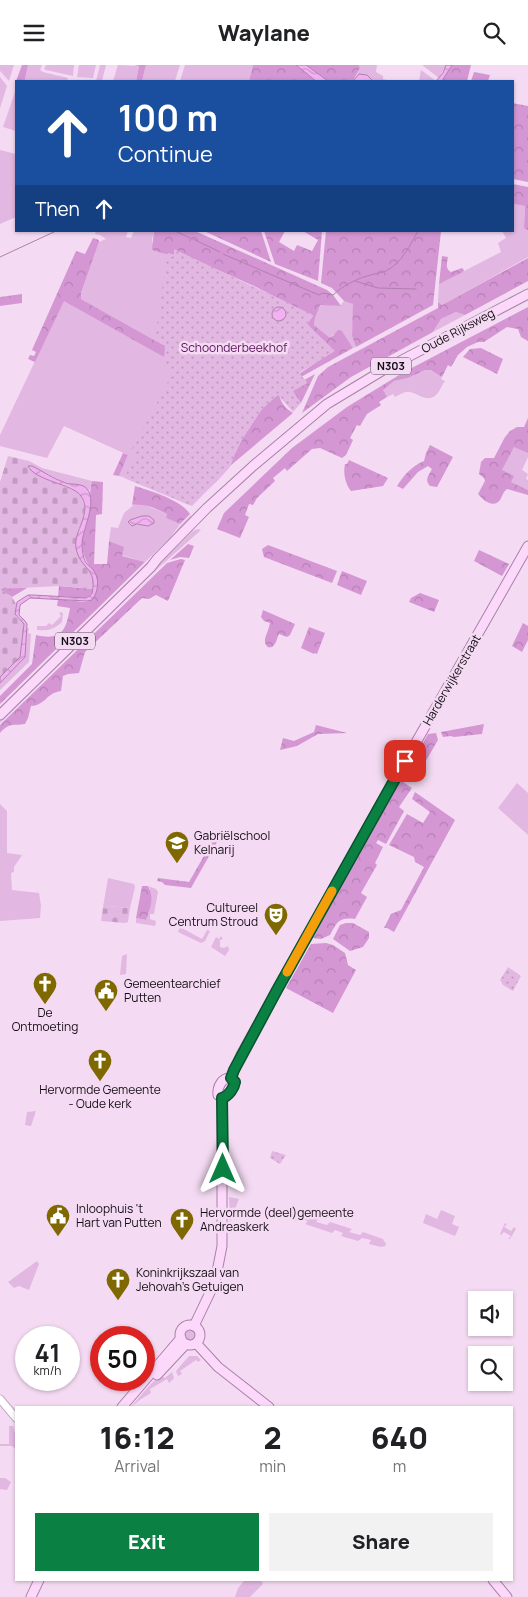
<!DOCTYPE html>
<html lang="en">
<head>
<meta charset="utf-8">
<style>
  body { margin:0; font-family:Manrope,sans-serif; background:#f2f2f2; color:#202124; height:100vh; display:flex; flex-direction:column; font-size:19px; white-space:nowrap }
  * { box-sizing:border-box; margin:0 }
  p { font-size:16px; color:#757577 }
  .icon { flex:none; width:28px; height:28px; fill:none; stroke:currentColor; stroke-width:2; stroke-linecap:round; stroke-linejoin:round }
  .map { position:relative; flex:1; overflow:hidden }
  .sheet { position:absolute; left:15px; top:1341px; width:498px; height:175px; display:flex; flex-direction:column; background:#fff; border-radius:0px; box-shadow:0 1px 4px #0004 }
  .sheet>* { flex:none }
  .guide { position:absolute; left:15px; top:15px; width:499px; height:152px; border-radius:0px; box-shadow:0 1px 4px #0004; background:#1a4fa0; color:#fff; overflow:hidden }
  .fabs { position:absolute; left:468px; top:1226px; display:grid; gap:10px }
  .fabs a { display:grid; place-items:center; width:45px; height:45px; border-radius:0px; background:#fff; box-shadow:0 1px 4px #0004; font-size:25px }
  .speed { position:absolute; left:15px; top:1261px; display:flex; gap:10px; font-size:25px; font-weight:700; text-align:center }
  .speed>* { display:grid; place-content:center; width:65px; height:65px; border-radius:50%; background:#fff; box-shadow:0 1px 4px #0004; line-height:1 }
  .speed small { font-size:12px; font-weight:400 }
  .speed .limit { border:8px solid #d22; background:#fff; color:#111 }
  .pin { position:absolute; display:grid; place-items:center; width:42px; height:42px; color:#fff; margin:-21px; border-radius:10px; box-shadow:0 2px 8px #0006 }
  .me { position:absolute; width:55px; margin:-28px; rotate:0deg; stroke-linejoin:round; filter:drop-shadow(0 0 4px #0008) }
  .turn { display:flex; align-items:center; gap:18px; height:105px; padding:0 20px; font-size:22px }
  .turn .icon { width:65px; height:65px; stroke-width:2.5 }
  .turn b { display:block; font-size:35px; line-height:42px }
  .then { display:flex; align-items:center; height:48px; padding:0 20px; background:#0003; gap:10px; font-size:19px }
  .eta { display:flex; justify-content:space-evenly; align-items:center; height:85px; text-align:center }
  .eta b { font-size:30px; font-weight:800; line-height:35px }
  .action { display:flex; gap:10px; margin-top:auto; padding:10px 20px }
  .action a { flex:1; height:58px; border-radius:0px; background:#0b8043; color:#fff; font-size:20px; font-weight:800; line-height:58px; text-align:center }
  .action a+a { background:#f2f2f2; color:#202124 }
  header { display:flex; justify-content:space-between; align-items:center; height:65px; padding:0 20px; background:#fff; font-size:22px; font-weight:800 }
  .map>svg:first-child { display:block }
</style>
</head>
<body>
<header><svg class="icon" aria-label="menu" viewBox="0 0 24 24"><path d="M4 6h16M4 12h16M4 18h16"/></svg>Waylane<svg class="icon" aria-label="search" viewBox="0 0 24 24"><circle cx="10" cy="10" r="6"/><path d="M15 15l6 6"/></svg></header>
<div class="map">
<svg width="528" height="1532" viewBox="0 0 528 1532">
  <defs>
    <pattern id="forest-crowns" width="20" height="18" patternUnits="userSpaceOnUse" patternTransform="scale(1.25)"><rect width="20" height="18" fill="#d596d4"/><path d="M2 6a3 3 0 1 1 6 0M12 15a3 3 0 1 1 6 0" fill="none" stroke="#b680b5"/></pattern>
    <pattern id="cemetery-stones" width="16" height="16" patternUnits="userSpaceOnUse" patternTransform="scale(1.25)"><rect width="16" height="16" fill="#e2b7e1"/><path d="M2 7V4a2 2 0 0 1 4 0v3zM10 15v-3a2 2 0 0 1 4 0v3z" fill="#c19cc0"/></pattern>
    <pattern id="park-dots" width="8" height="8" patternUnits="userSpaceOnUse" patternTransform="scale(1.25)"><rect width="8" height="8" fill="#e2b7e1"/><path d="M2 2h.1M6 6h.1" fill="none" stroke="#c19cc0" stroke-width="1.8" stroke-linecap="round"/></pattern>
    <pattern id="water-waves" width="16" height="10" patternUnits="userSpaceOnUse" patternTransform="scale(1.25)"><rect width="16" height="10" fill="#f2b1f1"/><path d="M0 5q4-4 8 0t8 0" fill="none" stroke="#cf97ce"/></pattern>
  </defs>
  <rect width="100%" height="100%" fill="#f4dbf3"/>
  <!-- grass -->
  <g fill="#e2b7e1" fill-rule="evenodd">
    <path d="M0,0H14L9,16L0,6Z"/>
    <path d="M28,0H42L40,5L43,7L68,13L67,16H26L25,14Z"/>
    <path d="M46,0H74L73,11L46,5L44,4Z"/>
    <path d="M79,0H96L93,13L77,12Z"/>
    <path d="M100,0H106L102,16H96Z"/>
    <path d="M118,0L139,1L136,16H113Z"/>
    <path d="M146,0H180L175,16H142Z"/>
    <path d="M185,0H253L249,16H180Z"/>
    <path d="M359,0H377L376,7L383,11V14L392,16H373L367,10L363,9L356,12L360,3Z"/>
    <path d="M422,0H446L439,13Z"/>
    <path d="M421,5L436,16H419Z"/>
    <path d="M0,12L7,21L0,43Z"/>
    <path d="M15,27H16V66L3,62Z"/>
    <path d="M0,85L16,89V152L0,159Z"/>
    <path d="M513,139L525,141L524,162L528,165V192L442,240L438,237L439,219L501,187L498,178L506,173L502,166H512Z"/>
    <path d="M96,166H128L126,172L131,173L134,166H154L152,175L154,186L173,191L175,186L276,232L264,255L254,349L257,351C247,367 241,384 231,399C222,414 203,429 189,440L129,414L119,411L128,390L64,361L47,393L0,381V370L64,235L164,291L158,277L81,234V228L99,177L106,174L100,170L95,169Z"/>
    <path d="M344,236L351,237L354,241L352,271L356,282L353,283L342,266L329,272L314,260L315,253L319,241L323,239L340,241Z"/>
    <path d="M456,247L465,250L433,267L441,254Z"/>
    <path d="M425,305H429L442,312L441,314L445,316C442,320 440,326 436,330C428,338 419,329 410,327C404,326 400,330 395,332L393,329L387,332L382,325L394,316L408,313Z"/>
    <path d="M514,381L528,388V392L522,405L528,409L526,414L528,415V425L511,417L502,405Z"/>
    <path d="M29,396L42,403L92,416L89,427L88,424L59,415L32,401H28Z"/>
    <path d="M135,439H142L167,449L166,453L180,459L170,473L145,497L121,490L123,482L109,476L111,462L118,463L124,448ZM142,451L151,460H136L130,455Z"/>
    <path d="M191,450L192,455L0,646V642L168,477L179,462Z"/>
    <path d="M198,464L201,465L155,506L0,658V654L103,556L109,547L193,466Z"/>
    <path d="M61,547L63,548L62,557C53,565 48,566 37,565V561H46L49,558L52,560L61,551L59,548Z"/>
    <path d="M27,563H29L28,568L31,569L29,597L0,625V618L25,592Z"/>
    <path d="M517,718L528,728V770L498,743Z"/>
    <path d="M0,739L7,746V788L22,790L14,802V807L11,808L12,825L39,828L41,841L40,853L0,856Z"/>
    <path d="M108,813L134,819L135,822L130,843L108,841L106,844L103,842Z"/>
    <path d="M148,821L156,824L158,827L154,849H150V854L156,856L155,861L136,858V853L146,855L150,823Z"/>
    <path d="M180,862L202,874L207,865L210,866L205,876L201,878L178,867Z"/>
    <path d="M221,871L223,874L220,875V882L224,883L228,881L229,885L225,891L211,882L216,872L219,874Z"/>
    <path d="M127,889L126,909L120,910L122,891Z"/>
    <path d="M36,1046L31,1061L25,1060L27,1047Z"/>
    <path d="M229,1132L239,1134L230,1157Z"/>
    <path d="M276,1145H282L318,1154L316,1157L327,1160L330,1157L352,1164L349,1167L360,1170L363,1167L383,1174L386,1179L385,1181L381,1182L369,1179L371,1175L362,1173L358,1176L341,1171L343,1168L335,1165L332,1168L305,1159L308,1156L300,1154L296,1156L279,1151L276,1147Z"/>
    <path d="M441,1145L455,1151L452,1159L459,1162L455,1171L423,1158L426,1149L437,1154Z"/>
    <path d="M505,1158L507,1159L504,1162L511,1166L514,1162L516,1164L510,1174H508L511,1171L504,1167L501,1170L500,1169Z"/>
    <path d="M37,1196L39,1199L29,1225L19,1221L14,1223L8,1217Z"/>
    <circle cx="190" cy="1270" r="5.5"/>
    <path d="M189,1291H197L201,1295L198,1297L196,1295L180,1306L182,1309L178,1311L176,1306Z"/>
    <path d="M172,1307L174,1313L169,1318L167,1314L150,1324L151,1328L141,1334L131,1342L148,1322L160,1310L165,1313Z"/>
    <path d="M9,1361H13L16,1372V1385L12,1381H0V1379H9Z"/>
    <path d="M0,1413H5L11,1417L7,1425L0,1424Z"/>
    <path d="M245,1515H261L263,1519L250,1532H235L238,1523Z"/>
  </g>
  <!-- forest -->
  <g fill="url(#forest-crowns)">
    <path d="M22,0H28L25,14L26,16H16Z"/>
    <path d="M134,0H146L142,16H136L139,1Z"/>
    <path d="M253,0H296L316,16H249Z"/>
    <path d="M306,0H359L360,3L353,16H328Z"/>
    <path d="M452,0H471L467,16H442Z"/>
    <path d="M474,7L490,10L488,16H471Z"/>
    <path d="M512,38L528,41V117L513,114Z"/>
    <path d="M513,119L528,122V165L525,164L524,162L525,141L513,139Z"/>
    <path d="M154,166H195L327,225L333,230L341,241L320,240L315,253L314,260L329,272L333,271L338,265L342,266L353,283L301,312L299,309L333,286L307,259L313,251L254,221L175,186L173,191L154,186L152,184Z"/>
    <path d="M204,166H261L271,197Z"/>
    <path d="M264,166H285L279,177L294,186L297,180L312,186L318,175L303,166H322L318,216L275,199Z"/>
    <path d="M326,166H441L433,240L356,282L352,271L353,239L344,236L332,223L321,218Z"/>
    <path d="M93,173L99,175V177L81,228V234L165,281L164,292L64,236L35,297L28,294L30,290L34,291L36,287L32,285L76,186L85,189Z"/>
    <path d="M442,191L448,192C447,198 445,204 451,207L462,203L464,205L463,207L439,219Z"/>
    <path d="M528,193V216L465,250L456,247L441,254L433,267L351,312L302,348L318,311L328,302L438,243V237L442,240Z"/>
    <path d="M22,229V238L0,241V232Z"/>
    <path d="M528,242V276L521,272L518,264L507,262L484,277H478L467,282L458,290L451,302L448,300L442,312L430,305H425L408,313L394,316L383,325L387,332L379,337L381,340L367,349L360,361L357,360L350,373L353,375L346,390L342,393L320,383L312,384L287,406L285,403L273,413L275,416L257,433L253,440L249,439L245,450L249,452L240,473L217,464L224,448L292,383L347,342L404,307Z"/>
    <path d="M481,283L503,294L497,309L463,292L470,284Z"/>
    <path d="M315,309L301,338L288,324Z"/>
    <path d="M279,329C281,338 285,343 293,348L230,401C241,375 255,345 279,329Z"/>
    <path d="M528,353V388L514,382L502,405L514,411L511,417L528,425V430L507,424C503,427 503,430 500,435C493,444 483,435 478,429L485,416L484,413L479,409L481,397L485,393H494L505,372L510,366L517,362H524Z"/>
    <path d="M430,380L453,392L437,422L430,421C424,415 429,410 432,404L428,401L418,407L403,424L397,421C404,410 412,401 424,396L426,388Z"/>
    <path d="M123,388L128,390L119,411L113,410Z"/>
    <path d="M349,395L388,413L383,421L351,426C345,419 343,407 345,399H347Z"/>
    <path d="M92,416L103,417L102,449L96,450L94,499H107L109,476L124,482L122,491L145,497L0,639V631L32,599L36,570C61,576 66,566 70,543L57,541L58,534L84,537L90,536L97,514C88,500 77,484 84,466C86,460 88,455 89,447C91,436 89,427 92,416Z"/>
    <path d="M135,421C151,426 181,435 190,449L180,459L166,453L167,449C157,444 144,438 132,440Z"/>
    <path d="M188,479L194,481L189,493L180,492L170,495Z"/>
    <path d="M268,480L337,506L332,518L264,492L262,484Z"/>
    <path d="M479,485L509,499L502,511L474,496Z"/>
    <path d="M181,494L185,495L168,536L156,530L149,534L142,533L85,587L79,608L68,609L63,611L61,626C46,628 46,640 31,641L28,653L25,659C12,661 10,657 0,668V660L167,498Z"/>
    <path d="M342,506L367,516L361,530L337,520Z"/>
    <path d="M59,521L93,524L92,528L86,533L58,531Z"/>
    <path d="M13,522L27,523L12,532L0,524Z"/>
    <path d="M420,528L439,535L434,547L409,537L411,533Z"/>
    <path d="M263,545L295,559L290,570L287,572L279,569C277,572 277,577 274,580C269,586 264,580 265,574C266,569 269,564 270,558L264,556L261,552Z"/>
    <path d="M523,558L528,561V575L522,587L512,581Z"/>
    <path d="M309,562L325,568L317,589L315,588L314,589L301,583Z"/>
    <path d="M484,659L482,669L454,672L451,671L443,672L441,667Z"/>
    <path d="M316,660L347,668L318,669L297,681L280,685L283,673L294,676L314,667Z"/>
    <path d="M436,668L438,675L414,716L405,710L428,669Z"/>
    <path d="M400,715L412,723L399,742L404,746L386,779L378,775L376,778L383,782L375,798L377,800L361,828L367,832L355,854C339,852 337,857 330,870L321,874L313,873Z"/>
    <path d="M415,727L455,755L394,867L387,863H384L391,849L401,845L424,802L415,797L414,792L389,780L407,749L423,758L430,747L412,734Z"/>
    <path d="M217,768L221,770L191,823L165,820L162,817L157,816L158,813L189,817Z"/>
    <path d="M142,821H148C155,834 150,843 146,855L136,853Z"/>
    <path d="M346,858H353L369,867V873L363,882L350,886L333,874L340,860Z"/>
    <path d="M326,878L333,880L345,888L348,900L356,905L333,948L286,923L311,879Z"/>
  </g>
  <!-- cemetery -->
  <g fill="url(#cemetery-stones)">
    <path d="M8,391L29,396L28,402L43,412L58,419L74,425L81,430L85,443L82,457L78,465L82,497L93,511V524L59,521L0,524L12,532L16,539V551L24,559L20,593L0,612V417Z"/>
    <path d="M108,841L130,843L128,857L125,858L101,856L103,842L106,844Z"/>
  </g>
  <!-- park -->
  <g fill="url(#park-dots)">
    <path d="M174,184L313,250L307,259L335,286L299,308L308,318L293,326L301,338L293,347L278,330L262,344L237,383L230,402L192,441L124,413L136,391L130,388L174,306L163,301L166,281L155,276L167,187L174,190Z"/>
    <path d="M508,902L521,911L513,926L503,920L500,915Z"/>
    <path d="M272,1086L286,1090L280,1099L270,1093Z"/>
  </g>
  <!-- water -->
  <g fill="url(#water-waves)" stroke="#b080af">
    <path d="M296,0H306L328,16H316Z"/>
    <path d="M446,0H452L442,16H436L443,8Z"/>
    <path d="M359,9L367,10L373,16H353Z"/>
    <circle cx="279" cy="249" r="7"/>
    <path d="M28,401H32C43,406 53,414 66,418C72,420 83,418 87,424C98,437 82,465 82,479C82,485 83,493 86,498C89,501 92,503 94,506C100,515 98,527 92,535L87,536L30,533L20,540L19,550L25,556L27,559L25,592L0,618V612L20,592L24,559L15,549L17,537L28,530H33L86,533L92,529C98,502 80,505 76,483C73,466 93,448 81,431C73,419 35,416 28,401Z"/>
    <path d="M142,451H149L154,455V458L148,461L137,459L132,461L128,457L130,455Z"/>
  </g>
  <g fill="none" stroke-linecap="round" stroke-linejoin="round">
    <!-- stream -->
    <g stroke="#b080af" stroke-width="1">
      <path d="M175,166L190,173"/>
      <path d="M193,174L220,187"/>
      <path d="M223,189L319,230L323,228L333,230C343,221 354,215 367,211C373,209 381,208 386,206C402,198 410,180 418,166"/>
      <path d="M0,192L56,166"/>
      <path d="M355,216L378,223L416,224"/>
    </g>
    <defs>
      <path id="minor" d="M0,1334L16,1353"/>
      <g id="major">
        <path d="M0,650L151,502L157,494L207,443L253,401L327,339L385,304L528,229"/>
        <path d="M231,1013L241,990L378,744L528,481"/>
        <path d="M222,1033L218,1030C217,1022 222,1012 231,1013"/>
        <path d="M222,1033C229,1031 234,1023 235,1017L231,1013"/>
        <circle cx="190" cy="1270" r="10"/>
        <path d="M194,1261L215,1217L222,1181V1033"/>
        <path d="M196,1278L218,1302L269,1342"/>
        <path d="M157,1310L186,1279"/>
        <path d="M122,1342L181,1273"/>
        <path d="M493,1515L507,1532"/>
        <path d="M31,1532L39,1515"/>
      </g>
    </defs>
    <!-- minor casing -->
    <use href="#minor" stroke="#c2aac1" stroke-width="9"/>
    <!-- major casing -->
    <use href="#major" stroke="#aa80a9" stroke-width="11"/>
    <!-- minor -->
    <use href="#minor" stroke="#fff" stroke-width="7"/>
    <!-- major -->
    <use href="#major" stroke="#fcd8fb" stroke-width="9"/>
  </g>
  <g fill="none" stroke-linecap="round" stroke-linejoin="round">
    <defs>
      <path id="route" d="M223,1104L222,1033C229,1031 234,1023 235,1017L231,1013L234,1005L277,925L405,696"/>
    </defs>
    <!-- route casing -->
    <use href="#route" stroke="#07532c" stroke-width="12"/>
    <!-- route -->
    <use href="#route" stroke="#0b8043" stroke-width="9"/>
    <!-- slow -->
    <path stroke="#f59e0b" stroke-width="9" d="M287,907L332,826"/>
  </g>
  <!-- icons -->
  <defs>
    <symbol id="school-pin" viewBox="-11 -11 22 30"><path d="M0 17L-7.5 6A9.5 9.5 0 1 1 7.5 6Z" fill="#806800" stroke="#f4dbf3"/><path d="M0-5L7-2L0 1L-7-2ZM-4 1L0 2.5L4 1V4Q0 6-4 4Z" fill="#fff"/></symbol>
    <symbol id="theatre-pin" viewBox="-11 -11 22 30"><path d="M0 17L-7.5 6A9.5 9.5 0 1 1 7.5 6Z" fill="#806800" stroke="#f4dbf3"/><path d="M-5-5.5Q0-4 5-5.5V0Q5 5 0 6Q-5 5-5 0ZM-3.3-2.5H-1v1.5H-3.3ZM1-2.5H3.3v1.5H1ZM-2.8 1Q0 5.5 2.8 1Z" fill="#fff"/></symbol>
    <symbol id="church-pin" viewBox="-11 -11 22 30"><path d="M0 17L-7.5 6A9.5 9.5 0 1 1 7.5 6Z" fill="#806800" stroke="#f4dbf3"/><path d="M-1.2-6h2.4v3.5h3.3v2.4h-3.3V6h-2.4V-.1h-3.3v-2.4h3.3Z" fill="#fff"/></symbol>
    <symbol id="civic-pin" viewBox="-11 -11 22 30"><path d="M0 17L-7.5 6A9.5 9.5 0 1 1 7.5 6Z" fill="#806800" stroke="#f4dbf3"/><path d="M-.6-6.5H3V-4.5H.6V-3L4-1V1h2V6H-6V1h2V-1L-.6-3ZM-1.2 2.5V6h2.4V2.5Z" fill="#fff"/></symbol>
  </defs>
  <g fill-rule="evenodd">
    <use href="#school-pin" x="163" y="764" width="28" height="38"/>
    <use href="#theatre-pin" x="262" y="836" width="28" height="38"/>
    <use href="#church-pin" x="31" y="905" width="28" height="38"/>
    <use href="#civic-pin" x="92" y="912" width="28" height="38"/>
    <use href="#church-pin" x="86" y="982" width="28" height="38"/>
    <use href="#civic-pin" x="44" y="1137" width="28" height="38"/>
    <use href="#church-pin" x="168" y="1141" width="28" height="38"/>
    <use href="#church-pin" x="104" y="1201" width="28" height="38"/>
  </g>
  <g text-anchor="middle" stroke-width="5" stroke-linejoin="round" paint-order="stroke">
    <!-- shield labels -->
    <g fill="#f4dbf3" stroke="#584b58" stroke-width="1">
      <rect x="371" y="292.5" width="40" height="17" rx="4"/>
      <rect x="55" y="567.5" width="40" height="17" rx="4"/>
    </g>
    <g font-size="11" font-weight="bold" fill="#150d15">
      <text x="391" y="305">N303</text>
      <text x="75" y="580">N303</text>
    </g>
    <!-- street labels -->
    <g font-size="12" fill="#150d15" stroke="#f4dbf3">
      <text transform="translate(458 266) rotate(-28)" y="4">Oude Rijksweg</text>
      <text transform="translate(452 615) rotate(-60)" y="4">Harderwijkerstraat</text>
    </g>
    <!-- park labels -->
    <g font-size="12" fill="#5c0e5d" stroke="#f4dbf3">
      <text x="234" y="287">Schoonderbeekhof</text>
    </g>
    <!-- poi labels -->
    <g font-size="12" fill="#150d15" stroke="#f4dbf3" text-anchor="start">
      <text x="194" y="775">Gabriëlschool<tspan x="194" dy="14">Kelnarij</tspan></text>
      <text x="258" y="847" text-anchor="end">Cultureel<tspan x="258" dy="14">Centrum Stroud</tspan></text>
      <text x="124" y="923">Gemeentearchief<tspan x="124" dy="14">Putten</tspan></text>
      <text x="45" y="952" text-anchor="middle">De<tspan x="45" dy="14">Ontmoeting</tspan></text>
      <text x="100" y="1029" text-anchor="middle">Hervormde Gemeente<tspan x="100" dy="14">- Oude kerk</tspan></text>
      <text x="76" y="1148">Inloophuis 't<tspan x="76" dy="14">Hart van Putten</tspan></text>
      <text x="200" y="1152">Hervormde (deel)gemeente<tspan x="200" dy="14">Andreaskerk</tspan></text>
      <text x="136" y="1212">Koninkrijkszaal van<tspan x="136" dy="14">Jehovah's Getuigen</tspan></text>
    </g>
  </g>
</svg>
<div class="fabs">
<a><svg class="icon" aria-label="sound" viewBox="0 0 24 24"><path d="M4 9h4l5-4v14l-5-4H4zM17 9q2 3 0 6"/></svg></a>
<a><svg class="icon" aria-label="search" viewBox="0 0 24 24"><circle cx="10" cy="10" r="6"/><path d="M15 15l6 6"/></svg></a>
</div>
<div class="speed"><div>41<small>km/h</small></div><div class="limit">50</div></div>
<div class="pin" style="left:405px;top:696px;background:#d93025"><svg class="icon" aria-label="arrive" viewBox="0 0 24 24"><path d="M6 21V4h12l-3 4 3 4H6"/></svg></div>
<svg class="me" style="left:223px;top:1104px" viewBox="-20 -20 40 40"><path d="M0-17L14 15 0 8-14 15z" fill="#0b8043" stroke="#fff" stroke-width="4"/></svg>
<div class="guide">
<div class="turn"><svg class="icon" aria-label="ahead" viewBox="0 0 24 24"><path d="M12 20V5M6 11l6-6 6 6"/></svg><div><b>100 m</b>Continue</div></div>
<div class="then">Then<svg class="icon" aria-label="ahead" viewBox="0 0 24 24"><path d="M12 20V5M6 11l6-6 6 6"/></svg></div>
</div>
<section class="sheet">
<div class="eta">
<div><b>16:12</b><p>Arrival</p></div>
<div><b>2</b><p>min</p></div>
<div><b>640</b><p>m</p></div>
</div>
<div class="action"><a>Exit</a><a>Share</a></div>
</section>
</div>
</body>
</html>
